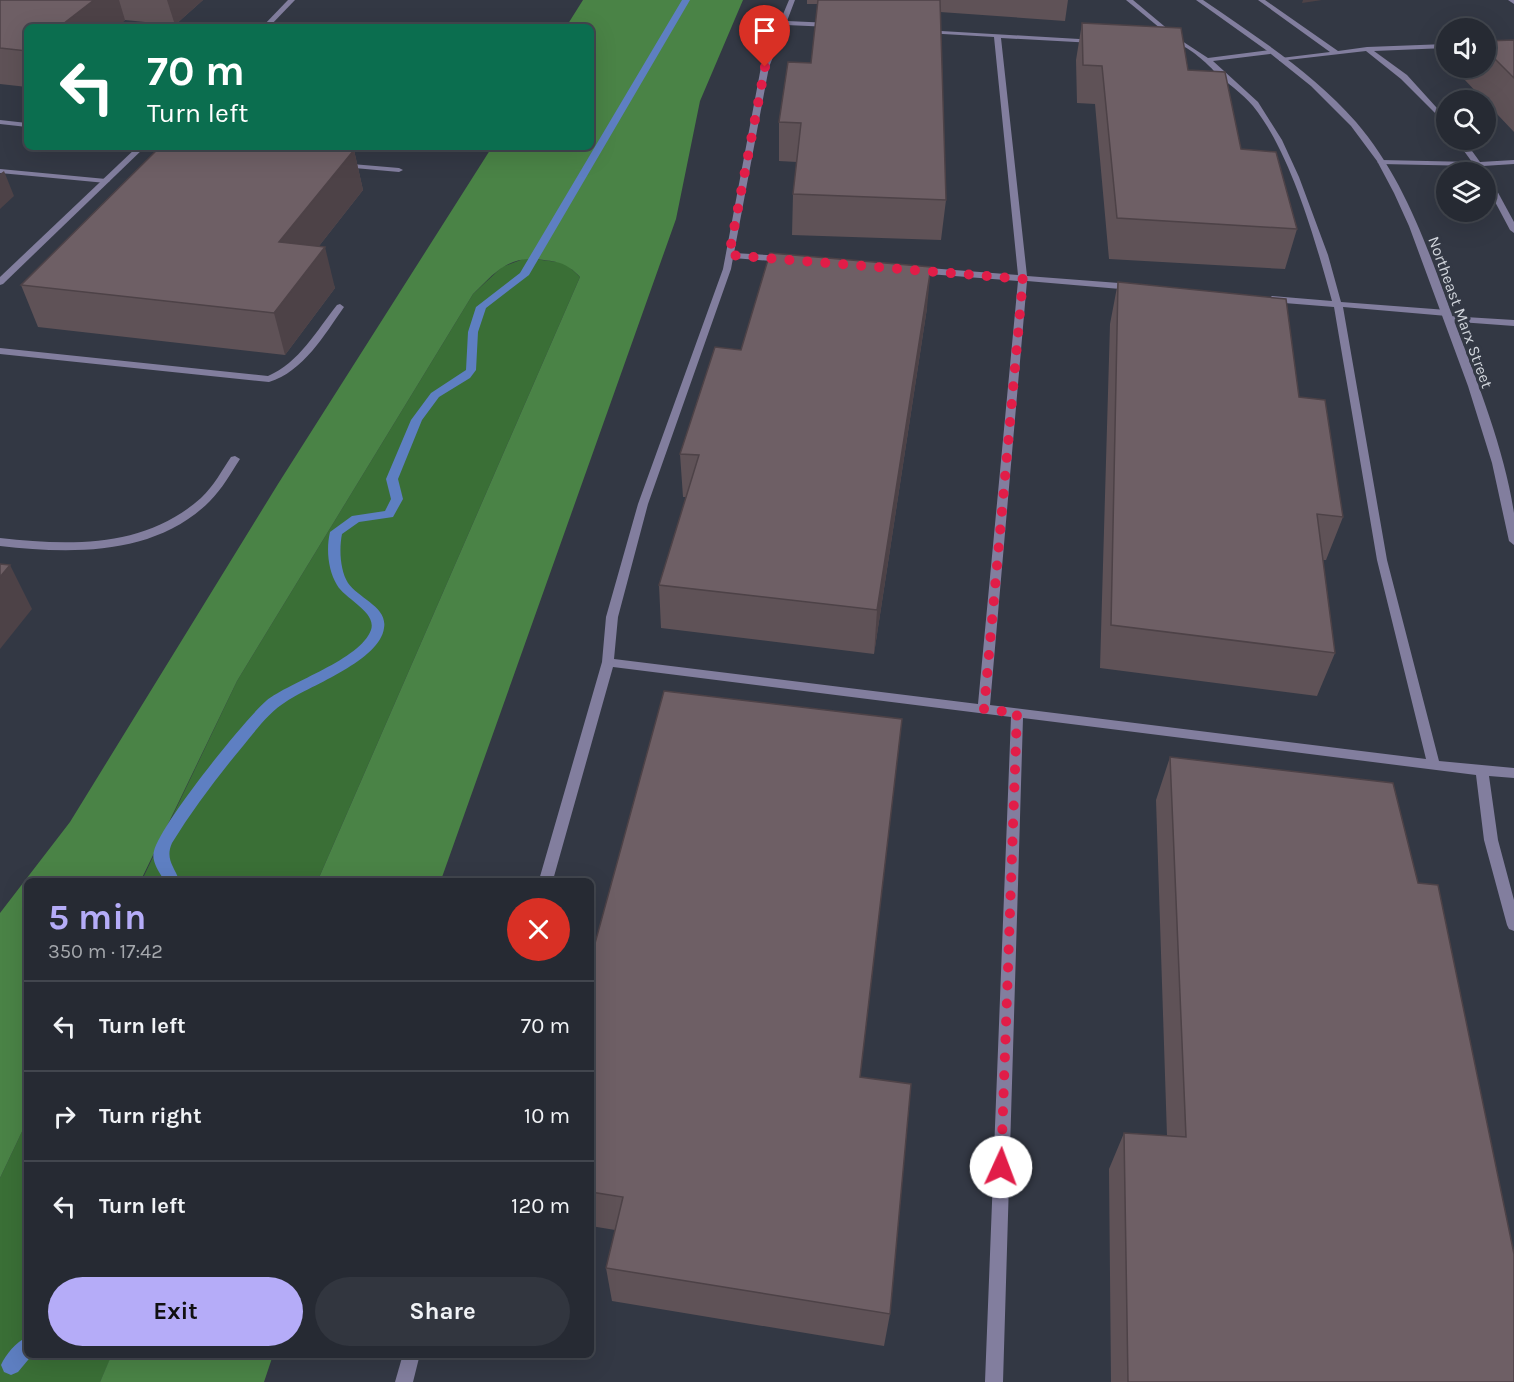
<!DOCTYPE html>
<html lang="en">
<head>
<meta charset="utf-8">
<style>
  body { margin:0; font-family:Karla,sans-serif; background:#32363f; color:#f1f3f6; height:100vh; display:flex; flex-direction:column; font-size:22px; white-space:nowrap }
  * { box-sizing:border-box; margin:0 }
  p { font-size:20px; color:#a4a7ac }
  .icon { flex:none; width:33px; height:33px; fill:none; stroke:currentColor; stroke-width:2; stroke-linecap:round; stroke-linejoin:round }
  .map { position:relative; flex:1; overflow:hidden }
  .sheet { position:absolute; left:24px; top:878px; width:570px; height:480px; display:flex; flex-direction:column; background:#262a33; border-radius:9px; box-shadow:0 6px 24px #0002,0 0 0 2px #42464e }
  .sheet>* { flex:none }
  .guide { position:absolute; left:24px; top:24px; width:570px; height:126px; border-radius:9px; box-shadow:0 6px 24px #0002,0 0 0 2px #42464e; background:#0b6e4f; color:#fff; overflow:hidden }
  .tools { position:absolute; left:1436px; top:18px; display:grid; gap:12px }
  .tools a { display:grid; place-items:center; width:60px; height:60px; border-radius:50%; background:#262a33; box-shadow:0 6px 24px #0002,0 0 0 2px #42464e; font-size:30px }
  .pin { position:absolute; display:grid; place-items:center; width:51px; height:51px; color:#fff; margin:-62px -26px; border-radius:50% 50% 50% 0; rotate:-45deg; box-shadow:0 0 6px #0007 }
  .pin .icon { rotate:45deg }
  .me { position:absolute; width:66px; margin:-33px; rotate:2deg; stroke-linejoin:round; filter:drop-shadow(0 0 4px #0008) }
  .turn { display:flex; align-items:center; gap:21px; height:126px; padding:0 24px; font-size:27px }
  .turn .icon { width:78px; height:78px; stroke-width:2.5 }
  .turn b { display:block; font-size:42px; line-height:51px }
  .round { display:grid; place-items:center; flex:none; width:63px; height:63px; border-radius:32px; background:#32363f }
  .summary { display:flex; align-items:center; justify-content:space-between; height:102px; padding:0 24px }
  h1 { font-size:36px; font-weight:700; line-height:45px; color:#b5acf8 }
  .button { display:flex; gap:12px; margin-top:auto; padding:12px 24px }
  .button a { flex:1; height:69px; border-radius:36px; background:#b5acf8; color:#111; font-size:24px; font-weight:700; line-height:69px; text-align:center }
  .button a+a { background:#32363f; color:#f1f3f6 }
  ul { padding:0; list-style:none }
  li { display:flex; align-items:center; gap:18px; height:90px; padding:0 24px; border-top:2px solid #42464e }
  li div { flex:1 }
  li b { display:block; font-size:22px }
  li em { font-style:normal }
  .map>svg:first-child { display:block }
</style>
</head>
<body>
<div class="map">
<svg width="1514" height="1382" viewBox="0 0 1514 1382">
  <rect width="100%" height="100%" fill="#333844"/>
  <!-- green -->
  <g fill="#3a6f36">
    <path d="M526,258L565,263L580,277L318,880H142L237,681L473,294L502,267Z"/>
    <path d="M27,1121V1354L112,1355L100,1382H0V1178Z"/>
  </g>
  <!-- forest -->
  <g fill="#4a8346">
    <path d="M583,0H743L700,101L676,219L441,880H318L580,277C569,265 561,262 544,260C508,255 497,271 473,294L237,681L141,880H27V1121L0,1178V913L70,822L278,484L492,147H591V27H566Z"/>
    <path d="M112,1354H273V1355L264,1382H100Z"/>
  </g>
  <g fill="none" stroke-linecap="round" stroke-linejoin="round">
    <!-- stream -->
    <g fill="#5e7fc2" fill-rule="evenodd">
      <path d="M682,0H690L529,275L486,308L478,332L476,370L470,378L439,397L422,420L398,479L403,499L393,517L359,522L342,534C339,549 340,570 348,583C358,598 388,607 384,628C380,660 312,685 287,701C269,712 256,730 243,746C217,777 193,809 172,843C165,859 174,866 179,880H164C159,872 151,861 154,851C160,825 244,720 266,701C291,681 360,660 371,630C377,612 345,599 337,585C328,570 326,549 330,532L352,516L385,511L391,499L386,479L411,420L431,393L466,370L468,332L476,307L520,273Z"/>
      <path d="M27,1337V1354H33L18,1372L11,1375L4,1372L1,1365C6,1354 16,1342 27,1337Z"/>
    </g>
    <!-- service -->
    <g fill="#827e9e" fill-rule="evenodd">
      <path d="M789,0H795L787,21L831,23L834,25L831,27L786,25L769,67L734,253L785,256L789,259L785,262L733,258L731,269L648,504L618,617L614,659L978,704L1018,281L916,273L912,270L916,267L1018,275L994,37L926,33L924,32V30L1096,40L1097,41L1094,43L1001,38L1027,276L1132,284L1136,287L1132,290L1027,281L990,705L1426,759L1377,560L1334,307L1272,302L1268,299L1272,296L1332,301C1316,243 1291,153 1253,106C1242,93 1227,83 1215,72C1208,64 1189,47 1178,44C1173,43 1171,46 1166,43L1167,42L1182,41L1208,58L1270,50L1273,52L1270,54L1213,61L1258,102L1282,140L1299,177L1328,255L1341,302L1447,310L1452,313L1447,316L1343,307L1387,560L1439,761L1514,768V778L1489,776L1498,840L1514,900V931L1509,929L1507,925L1484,840L1476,775L1023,718L1003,1382H985L1011,717L613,667L553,880H539L602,662L606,617L638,504L723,269L761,67Z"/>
      <path d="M1126,0H1133L1176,36V38H1172Z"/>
      <path d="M1258,0H1265L1338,51L1367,47L1446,44V48L1374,51L1407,75L1446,118V124L1401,79L1366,51L1279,61V59L1281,58L1330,52Z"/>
      <path d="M1508,0H1514V4Z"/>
      <path d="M0,120L27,123V127L0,124Z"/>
      <path d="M1456,140H1464L1480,162L1514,160V164L1483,166L1486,171L1479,172L1475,166L1381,164L1377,162L1381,160L1472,162Z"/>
      <path d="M340,163L399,168L403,170L399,172L343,167H340Z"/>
      <path d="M0,169L106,179L110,181L106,183L0,173Z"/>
      <path d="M1485,174L1489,176L1514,222V233L1510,230L1485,183Z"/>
      <path d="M340,304L344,307C325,334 303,372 269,382L0,354V348L268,376C299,363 317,330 337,305Z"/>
      <path d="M1449,316L1514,320V326L1446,321V317Z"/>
      <path d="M235,456L240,459C231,473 222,489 210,501C155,556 72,554 0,546V538C71,546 145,548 201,498C214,486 222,470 231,457Z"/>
      <path d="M403,1354H420L413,1382H395Z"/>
    </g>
    <!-- minor -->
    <path fill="#827e9e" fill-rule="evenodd" d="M1196,0H1203C1257,37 1313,73 1356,122C1406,180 1430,255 1456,326C1478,383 1505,452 1514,513C1514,523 1514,534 1514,545L1509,541L1492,463L1468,386L1409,226L1394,193L1377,161L1351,126L1311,86L1266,50Z"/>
    <!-- tertiary -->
    <g fill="#827e9e" fill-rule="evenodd">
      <path d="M288,0H295L269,27H262Z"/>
      <path d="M137,147H145L3,284L0,285V277Z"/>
    </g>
  </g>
  <!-- wall -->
  <g fill="#5f5257">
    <path d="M0,0H203L175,25L125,20L117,27H27V87L0,84Z"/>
    <path d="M807,0H1068L1065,21L940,12L946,200L941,240L792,235L793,194L797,162L779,161V122L811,63L818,4H807Z"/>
    <path d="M1082,23L1188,70L1241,149L1297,229L1285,269L1109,259L1095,104L1077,103L1076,60Z"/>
    <path d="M1514,40V132L1464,79L1468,68H1485V41Z"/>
    <path d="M354,150L363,190L319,246L335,288L285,355L38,327L21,285Z"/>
    <path d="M1118,282L1299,397L1343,517L1326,560H1323L1335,653L1317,696L1100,668L1110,324Z"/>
    <path d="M927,308L874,654L661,628L659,585L686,497H683L680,454L741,350Z"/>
    <path d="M1170,757L1418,883L1514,1382H1111L1109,1169L1124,1133L1167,1136L1156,800Z"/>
    <path d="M591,958L860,1077L890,1314L884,1346L612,1301L606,1268L615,1230L591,1226Z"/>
  </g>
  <!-- shaded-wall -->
  <g fill="#4d4247">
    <path d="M94,0H119L125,20L117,27H59Z"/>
    <path d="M167,0H203L175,25Z"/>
    <path d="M1303,0H1322L1302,3Z"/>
    <path d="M354,150L363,190L290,283L279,242Z"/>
    <path d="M4,171L14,196L0,209V174Z"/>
    <path d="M325,247L335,288L285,355L274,313Z"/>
    <path d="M931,267L927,308L874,654L877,610Z"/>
    <path d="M10,565L32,609L0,649V577Z"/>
  </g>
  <!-- building -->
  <g fill="#6e5f65" stroke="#4d4247" stroke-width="1.5">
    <path d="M0,0H94L59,27H27V51L0,48Z"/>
    <path d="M818,0H940L946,200L793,194L801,123L779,122L788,62L811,63Z"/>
    <path d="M1082,23L1181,28L1188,70L1225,72L1241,149L1276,152L1297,229L1117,218L1102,66L1083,65Z"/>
    <path d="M1514,40V78L1485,49V41Z"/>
    <path d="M160,147H322L354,150L279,242L325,247L274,313L21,285Z"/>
    <path d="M770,253L931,267L877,610L659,585L699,455L680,454L715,347L741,350Z"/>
    <path d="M1118,282L1286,299L1299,397L1325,400L1343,517L1317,514L1335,653L1111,625Z"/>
    <path d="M0,564L10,565L0,577Z"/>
    <path d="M664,691L902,719L860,1077L911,1084L890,1314L606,1268L623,1197L591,1192V958Z"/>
    <path d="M1170,757L1393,783L1418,883L1438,885L1514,1254V1382H1128L1124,1133L1186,1137Z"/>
  </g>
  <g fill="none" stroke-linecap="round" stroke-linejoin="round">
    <!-- route -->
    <path stroke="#e11d48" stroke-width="10" stroke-dasharray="0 18" d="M765,67L729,255L1023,279L984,709L1017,713L1001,1167"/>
  </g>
  <g text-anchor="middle" stroke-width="6" stroke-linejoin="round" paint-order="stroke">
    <!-- far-street labels -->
    <g font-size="16" fill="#d1d5dc" stroke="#333844">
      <text transform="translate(1461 312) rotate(70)" y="6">Northeast Marx Street</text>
    </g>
  </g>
</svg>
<div class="tools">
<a><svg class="icon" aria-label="sound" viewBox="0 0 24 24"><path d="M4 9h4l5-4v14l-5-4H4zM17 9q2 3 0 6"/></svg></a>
<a><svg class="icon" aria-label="search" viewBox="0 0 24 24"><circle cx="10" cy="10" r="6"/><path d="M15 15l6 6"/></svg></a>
<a><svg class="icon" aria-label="layers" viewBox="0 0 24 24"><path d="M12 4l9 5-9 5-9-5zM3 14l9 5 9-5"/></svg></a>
</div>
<div class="pin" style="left:765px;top:67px;background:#d93025"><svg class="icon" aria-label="arrive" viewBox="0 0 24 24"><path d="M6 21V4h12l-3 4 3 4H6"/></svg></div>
<svg class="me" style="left:1001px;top:1167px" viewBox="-20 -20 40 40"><circle r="19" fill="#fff"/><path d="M0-13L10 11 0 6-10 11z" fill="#e11d48"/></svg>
<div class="guide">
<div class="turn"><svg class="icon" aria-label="left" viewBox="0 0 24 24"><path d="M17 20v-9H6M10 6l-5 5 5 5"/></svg><div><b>70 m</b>Turn left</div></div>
</div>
<section class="sheet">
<div class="summary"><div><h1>5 min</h1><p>350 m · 17:42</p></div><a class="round" style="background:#d93025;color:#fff"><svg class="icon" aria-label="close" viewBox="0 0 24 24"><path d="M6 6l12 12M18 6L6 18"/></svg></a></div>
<ul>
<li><svg class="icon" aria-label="left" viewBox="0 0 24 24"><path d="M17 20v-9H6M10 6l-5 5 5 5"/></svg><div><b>Turn left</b></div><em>70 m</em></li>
<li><svg class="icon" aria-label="right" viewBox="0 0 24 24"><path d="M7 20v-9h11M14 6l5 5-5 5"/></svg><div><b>Turn right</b></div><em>10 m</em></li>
<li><svg class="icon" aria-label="left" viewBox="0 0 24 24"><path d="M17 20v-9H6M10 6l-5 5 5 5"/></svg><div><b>Turn left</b></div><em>120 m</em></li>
</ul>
<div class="button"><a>Exit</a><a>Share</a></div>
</section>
</div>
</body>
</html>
